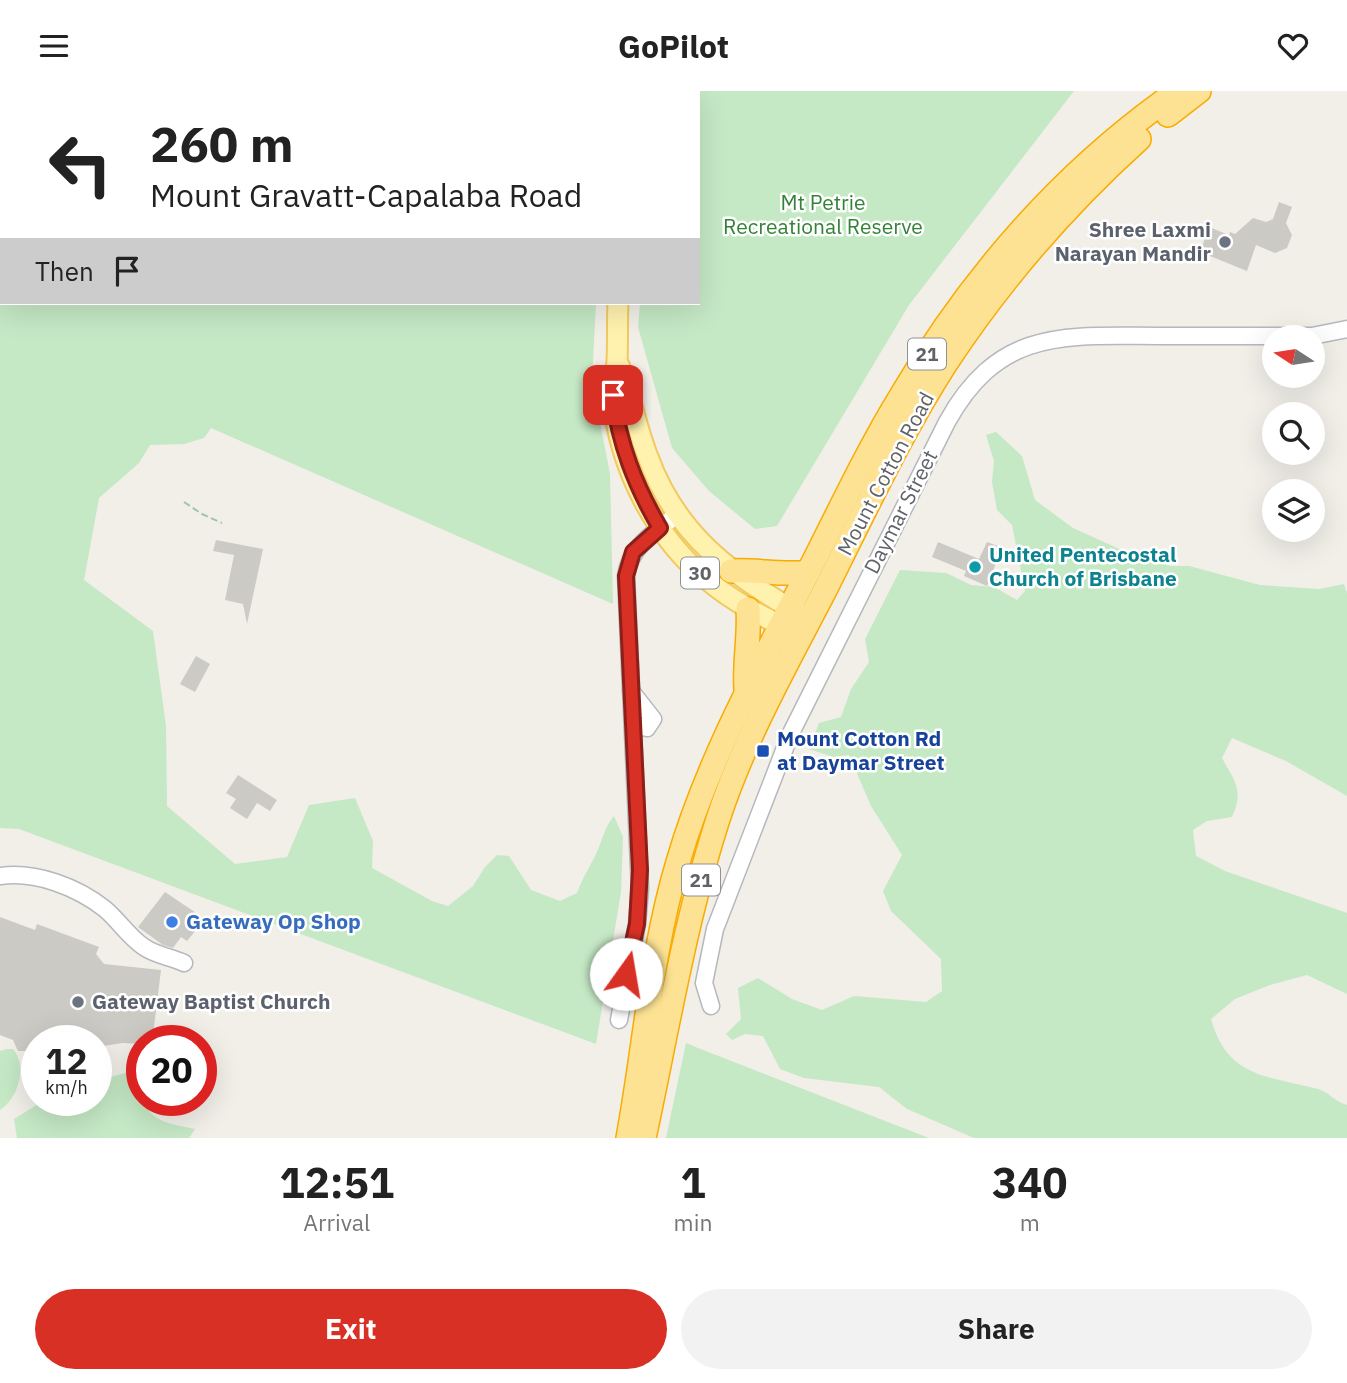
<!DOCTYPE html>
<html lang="en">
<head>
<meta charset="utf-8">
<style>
  body { margin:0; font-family:"IBM Plex Sans",sans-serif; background:#f2f2f2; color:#222; height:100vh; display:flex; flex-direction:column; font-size:26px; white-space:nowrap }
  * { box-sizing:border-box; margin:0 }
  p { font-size:23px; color:#767676 }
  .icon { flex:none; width:38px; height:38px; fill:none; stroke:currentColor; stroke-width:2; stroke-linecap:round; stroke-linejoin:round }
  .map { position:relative; height:1047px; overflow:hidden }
  .side { display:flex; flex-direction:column; background:#fff; flex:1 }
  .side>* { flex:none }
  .top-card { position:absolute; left:0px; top:0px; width:700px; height:214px; box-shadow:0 7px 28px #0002; background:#fff; color:#222; overflow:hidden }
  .needle { width:46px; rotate:282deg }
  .tools { position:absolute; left:1262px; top:234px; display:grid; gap:14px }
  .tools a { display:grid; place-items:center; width:63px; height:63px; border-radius:50%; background:#fff; box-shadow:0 7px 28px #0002; font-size:35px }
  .speed { position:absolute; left:21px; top:934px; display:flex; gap:14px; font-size:35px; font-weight:700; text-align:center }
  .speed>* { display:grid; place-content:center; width:91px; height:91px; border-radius:50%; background:#fff; box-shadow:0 7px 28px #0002; line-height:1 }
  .speed small { font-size:18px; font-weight:400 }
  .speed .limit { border:10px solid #d22; background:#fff; color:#111 }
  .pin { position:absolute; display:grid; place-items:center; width:60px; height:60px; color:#fff; margin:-30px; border-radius:14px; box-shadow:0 4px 10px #0006 }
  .me { position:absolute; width:77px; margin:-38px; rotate:13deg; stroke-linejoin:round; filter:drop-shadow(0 0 5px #0008) }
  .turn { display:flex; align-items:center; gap:24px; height:147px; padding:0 35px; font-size:32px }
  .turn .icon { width:91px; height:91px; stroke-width:2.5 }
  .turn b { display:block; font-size:49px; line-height:60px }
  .then { display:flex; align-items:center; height:66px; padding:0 35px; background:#0003; gap:14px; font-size:26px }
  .eta { display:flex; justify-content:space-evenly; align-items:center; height:119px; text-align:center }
  .eta b { font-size:42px; font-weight:800; line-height:49px }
  .primary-button { display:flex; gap:14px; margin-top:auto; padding:14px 35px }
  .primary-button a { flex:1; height:80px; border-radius:42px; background:#d93025; color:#fff; font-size:28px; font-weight:800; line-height:80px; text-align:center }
  .primary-button a+a { background:#f2f2f2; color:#222 }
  header { display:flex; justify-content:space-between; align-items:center; height:91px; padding:0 35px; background:#fff; font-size:32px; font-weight:800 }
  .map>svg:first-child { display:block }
</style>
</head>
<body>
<header><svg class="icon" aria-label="menu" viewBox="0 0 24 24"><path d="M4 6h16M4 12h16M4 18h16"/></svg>GoPilot<svg class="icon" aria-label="heart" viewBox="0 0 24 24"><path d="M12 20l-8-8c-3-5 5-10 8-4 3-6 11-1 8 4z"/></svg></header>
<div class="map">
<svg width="1347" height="1047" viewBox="0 0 1347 1047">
  <rect width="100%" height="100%" fill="#f1efe8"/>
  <!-- green -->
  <g fill="#c5e8c5">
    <path d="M0,0L418,2H2V212H596L592,290L610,383L613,513L211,337L204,347L184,353L150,354L139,372L99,407L84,489L153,540L166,635L167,715L235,773L287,766L309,714L355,707L373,750L372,777L432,810L448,815L473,795L485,776L497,764L509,765L531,799L560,810L577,802C583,785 593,771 599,756C604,744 606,734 614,725L623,746L621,801L596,953L19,738L0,737Z"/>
    <path d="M656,0H1074L909,214L777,435L755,438L709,400L672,357L638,236L640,212H698V2Z"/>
    <path d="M996,341L1022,365L1035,409L1073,437L1137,466L1171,475H1189L1260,494L1319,498L1344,493L1347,502V705L1286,670L1232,647L1222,667C1235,691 1244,699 1232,726L1207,730L1193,739L1196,765L1225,780L1347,822V903L1307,884L1270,894L1235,908L1211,928C1227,987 1268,985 1318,998C1329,1001 1336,1012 1347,1014V1047H974L907,1018L879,996L804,987L780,978L763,945L745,943L732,949L726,943L741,928L738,897L758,887L792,908L822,919L854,905L926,911L942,900L941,868L891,820L883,800L902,764L871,715L849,664L833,666L809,658L819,632L841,626L851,598L869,571L865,548L900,479L946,482L971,494L994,496L1017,509L1025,500L1012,434L997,419L992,391L994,370L986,344Z"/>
    <path d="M686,952L698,957L929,1047H666Z"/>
    <path d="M7,958H13C28,976 18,1007 0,1019V960Z"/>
    <path d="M129,981C141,986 138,1015 157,1027C168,1034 183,1035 195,1038L189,1047H17L14,1028L43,1010H96V990Z"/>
  </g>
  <!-- building -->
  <g fill="#cccac5">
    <path d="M1279,111L1292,116L1286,132L1292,144L1287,157L1275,162L1256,154L1247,180L1200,161L1209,136L1229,144L1230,141L1235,143L1253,127L1266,131L1273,128Z"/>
    <path d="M216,449L263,458L247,533L243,513L225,509L234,464L213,460Z"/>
    <path d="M938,451L979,468L987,451L998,455L996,460L1000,462L987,495L964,485L966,480L932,466Z"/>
    <path d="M196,565L210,573L195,601L180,593Z"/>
    <path d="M238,684L277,709L270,720L257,712L247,728L230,717L236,708L226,702Z"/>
    <path d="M165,801L205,828L187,850L181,846L173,857L163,854L138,836Z"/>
    <path d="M0,826L35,839L37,833L99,856L96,863L104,873L161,879L153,944H142V953L123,952L96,956V950H37V963L28,960H18L13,949L0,944Z"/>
  </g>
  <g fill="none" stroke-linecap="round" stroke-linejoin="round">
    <defs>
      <g id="minor">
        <path d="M631,600L653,628L647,637L633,634"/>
        <path d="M0,785C36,780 77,796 105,818C119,830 129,846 144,856C155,864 171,866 184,872"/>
        <path d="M711,915L704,892L715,838L790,644L947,331C1000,235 1067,245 1163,245C1213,245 1262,245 1312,245L1347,238"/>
        <path d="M619,929L637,833L640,798L626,485C630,455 655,441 678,423"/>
      </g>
      <g id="major">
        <path d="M630,2V0"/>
        <path d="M618,212C617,231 618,251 617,270C616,283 612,295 613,307C619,377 656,448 710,491C735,512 764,526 792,540"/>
        <path d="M619,274C631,304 636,336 648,366C676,444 733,485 802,524"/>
      </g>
      <g id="highway">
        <path d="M1168,24L1199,0"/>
        <path d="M731,480C757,478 782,485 808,481"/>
        <path d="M746,599C744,571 750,545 748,518"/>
        <path d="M628,1047C645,955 651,861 678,771C706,675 753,588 799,499C833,434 863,367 901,305C971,186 1064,79 1178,0"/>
        <path d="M644,1047C667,940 685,829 719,725C745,647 785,576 823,503C862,426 899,345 946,272C1000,190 1066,114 1139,48"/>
      </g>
    </defs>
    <!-- minor casing -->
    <use href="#minor" stroke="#b5b8bc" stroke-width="19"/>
    <!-- major casing -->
    <use href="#major" stroke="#f2c960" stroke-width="23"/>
    <!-- highway casing -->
    <use href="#highway" stroke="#f9ab00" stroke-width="26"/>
    <!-- path -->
    <path stroke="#9cc7a9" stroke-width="2" stroke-dasharray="7 3.5" stroke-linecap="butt" d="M184,411L202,423L222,432"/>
    <!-- minor -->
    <use href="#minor" stroke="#fff" stroke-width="16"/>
    <!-- major -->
    <use href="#major" stroke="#fff2af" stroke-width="19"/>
    <!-- highway -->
    <use href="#highway" stroke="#fde293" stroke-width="23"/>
  </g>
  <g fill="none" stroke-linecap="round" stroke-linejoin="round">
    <defs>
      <path id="route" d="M613,304C619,353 635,394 660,437L633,461L626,485L640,779L637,833L626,883"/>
    </defs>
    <!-- route casing -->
    <use href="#route" stroke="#8d1f18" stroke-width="18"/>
    <!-- route -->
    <use href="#route" stroke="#d93025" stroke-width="12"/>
  </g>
  <!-- markers -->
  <g fill="#6b7280" stroke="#fff" stroke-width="2.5">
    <circle cx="1225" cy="151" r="7"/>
    <circle cx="78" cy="911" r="7"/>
  </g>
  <circle fill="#0f9aa8" stroke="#fff" stroke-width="2.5" cx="975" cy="476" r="7"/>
  <rect fill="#1a4fb4" stroke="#fff" stroke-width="2.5" x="756" y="653" width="14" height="14" rx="3.5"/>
  <circle fill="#3f7fe0" stroke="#fff" stroke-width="2.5" cx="172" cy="831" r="7"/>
  <g text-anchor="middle" stroke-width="5" stroke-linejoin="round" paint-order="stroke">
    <!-- shield labels -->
    <g fill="#fff" stroke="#8f9295" stroke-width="2">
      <rect x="908" y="247.5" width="38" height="31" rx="5"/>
      <rect x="681" y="466.5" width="38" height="31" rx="5"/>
      <rect x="682" y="773.5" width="38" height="31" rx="5"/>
    </g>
    <g font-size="19" font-weight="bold" fill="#5f6368">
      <text x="927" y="270">21</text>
      <text x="700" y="489">30</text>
      <text x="701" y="796">21</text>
    </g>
    <!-- park labels -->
    <g font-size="21" fill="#348238" stroke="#fff">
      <text x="823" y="119">Mt Petrie<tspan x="823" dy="24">Recreational Reserve</tspan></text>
    </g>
    <!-- worship labels -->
    <g font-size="21" font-weight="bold" fill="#5b616d" stroke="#fff" text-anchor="end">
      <text x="1211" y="146">Shree Laxmi<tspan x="1211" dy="24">Narayan Mandir</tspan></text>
      <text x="92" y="918" text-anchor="start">Gateway Baptist Church</text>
    </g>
    <!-- street labels -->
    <g font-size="21" fill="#5f6368" stroke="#fff">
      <text transform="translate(886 383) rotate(-62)" y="7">Mount Cotton Road</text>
      <text transform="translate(901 421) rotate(-63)" y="7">Daymar Street</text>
    </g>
    <!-- culture labels -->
    <g font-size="21" font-weight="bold" fill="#0d838f" stroke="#fff" text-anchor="start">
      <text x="989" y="471">United Pentecostal<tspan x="989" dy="24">Church of Brisbane</tspan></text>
    </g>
    <!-- transit labels -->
    <g font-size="21" font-weight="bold" fill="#164399" stroke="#fff" text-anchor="start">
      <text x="777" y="655">Mount Cotton Rd<tspan x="777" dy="24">at Daymar Street</tspan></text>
    </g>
    <!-- shop labels -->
    <g font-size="21" font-weight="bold" fill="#366cbe" stroke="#fff" text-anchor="start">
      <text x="186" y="838">Gateway Op Shop</text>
    </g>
  </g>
</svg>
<div class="tools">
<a><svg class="needle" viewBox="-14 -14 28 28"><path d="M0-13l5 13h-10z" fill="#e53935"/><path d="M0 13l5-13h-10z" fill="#767676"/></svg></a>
<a><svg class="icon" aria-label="search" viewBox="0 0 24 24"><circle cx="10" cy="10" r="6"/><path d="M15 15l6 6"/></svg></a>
<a><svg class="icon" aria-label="layers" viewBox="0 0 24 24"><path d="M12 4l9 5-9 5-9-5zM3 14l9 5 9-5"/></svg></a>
</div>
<div class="speed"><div>12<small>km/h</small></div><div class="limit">20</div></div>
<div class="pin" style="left:613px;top:304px;background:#d93025"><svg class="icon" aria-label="arrive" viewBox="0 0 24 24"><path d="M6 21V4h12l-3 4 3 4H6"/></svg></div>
<svg class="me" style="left:626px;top:883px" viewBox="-20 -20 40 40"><circle r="19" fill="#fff"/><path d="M0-13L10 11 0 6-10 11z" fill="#d93025"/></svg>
<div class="top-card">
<div class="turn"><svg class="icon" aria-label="left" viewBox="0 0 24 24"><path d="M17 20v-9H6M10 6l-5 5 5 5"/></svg><div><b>260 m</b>Mount Gravatt-Capalaba Road</div></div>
<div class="then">Then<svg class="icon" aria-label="arrive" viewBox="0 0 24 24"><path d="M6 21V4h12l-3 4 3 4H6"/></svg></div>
</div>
</div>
<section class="side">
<div class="eta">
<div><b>12:51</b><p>Arrival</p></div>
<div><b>1</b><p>min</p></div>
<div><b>340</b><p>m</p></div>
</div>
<div class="primary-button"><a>Exit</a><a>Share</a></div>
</section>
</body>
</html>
